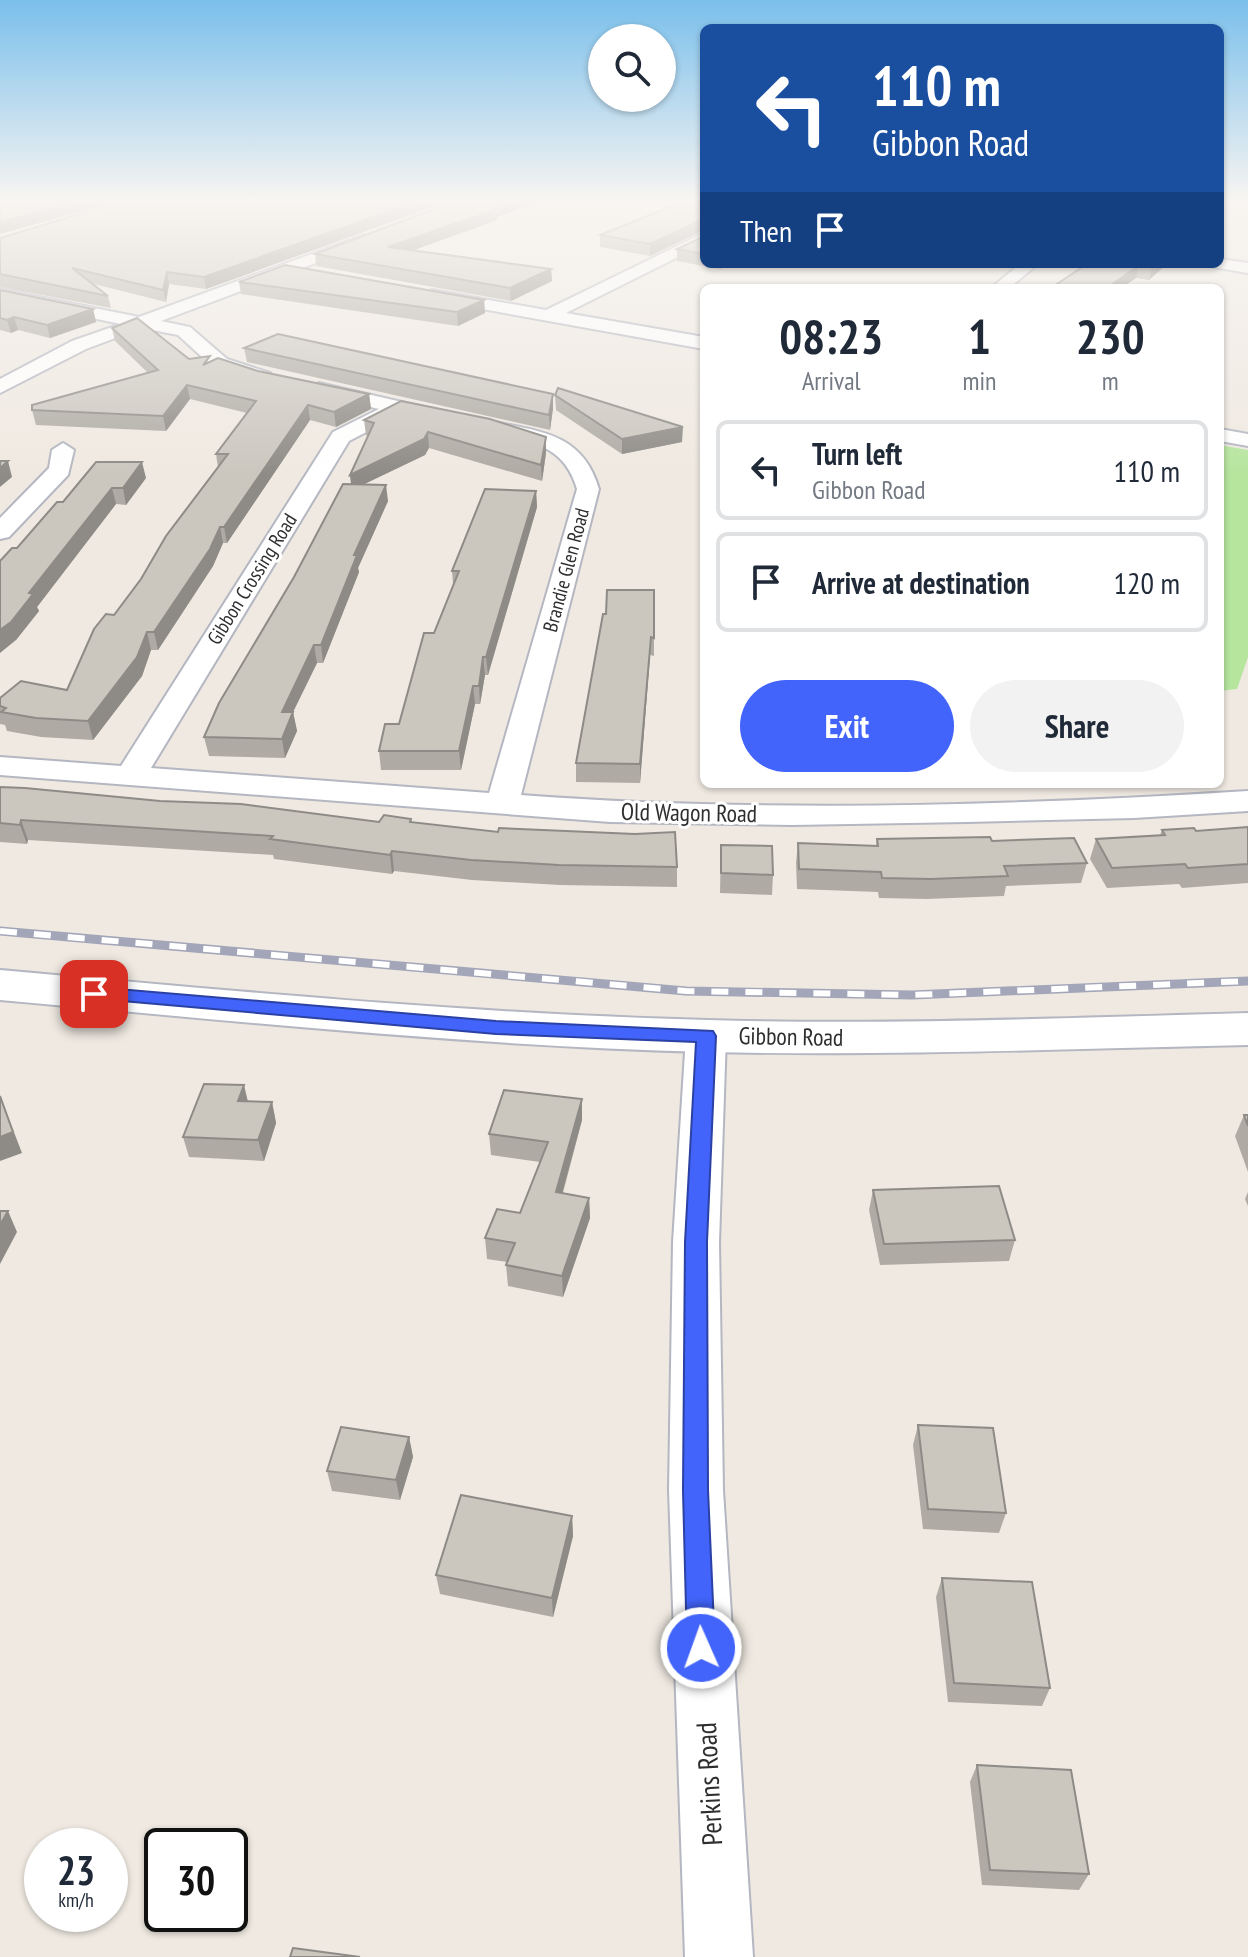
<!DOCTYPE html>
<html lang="en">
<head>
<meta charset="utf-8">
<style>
  body { margin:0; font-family:"PT Sans Narrow",sans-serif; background:#f2f2f3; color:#1f2937; height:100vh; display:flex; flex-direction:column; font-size:30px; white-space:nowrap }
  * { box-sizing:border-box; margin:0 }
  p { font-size:26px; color:#747a83 }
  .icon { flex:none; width:44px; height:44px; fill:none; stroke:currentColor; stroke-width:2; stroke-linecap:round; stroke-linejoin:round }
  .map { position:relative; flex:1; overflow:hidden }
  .details { position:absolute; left:700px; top:284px; width:524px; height:504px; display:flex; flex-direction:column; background:#fff; border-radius:12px; box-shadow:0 2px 6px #0004 }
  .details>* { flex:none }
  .guide { position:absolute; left:700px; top:24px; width:524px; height:244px; border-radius:12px; box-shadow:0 2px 6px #0004; background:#1a4fa0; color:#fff; overflow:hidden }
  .tools { position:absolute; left:588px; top:24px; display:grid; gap:16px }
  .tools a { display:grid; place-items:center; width:88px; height:88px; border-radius:50%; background:#fff; box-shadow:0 2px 6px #0004; font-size:40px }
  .speed { position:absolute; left:24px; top:1828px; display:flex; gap:16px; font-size:40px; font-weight:700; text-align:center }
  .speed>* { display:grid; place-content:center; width:104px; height:104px; border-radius:50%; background:#fff; box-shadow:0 2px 6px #0004; line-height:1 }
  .speed small { font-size:20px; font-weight:400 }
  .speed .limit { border:4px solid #111; border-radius:12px; background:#fff; color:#111 }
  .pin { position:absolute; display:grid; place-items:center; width:68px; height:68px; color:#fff; margin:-34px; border-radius:16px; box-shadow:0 4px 12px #0006 }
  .me { position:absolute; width:88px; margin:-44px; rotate:358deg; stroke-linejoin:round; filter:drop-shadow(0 0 6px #0008) }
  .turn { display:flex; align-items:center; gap:28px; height:168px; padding:0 40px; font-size:36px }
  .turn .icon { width:104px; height:104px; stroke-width:2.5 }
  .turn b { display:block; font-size:56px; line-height:68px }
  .then { display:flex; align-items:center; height:76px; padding:0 40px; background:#0003; gap:16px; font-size:30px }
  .eta { display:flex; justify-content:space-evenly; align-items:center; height:136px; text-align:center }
  .eta b { font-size:48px; font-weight:600; line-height:56px }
  .primary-button { display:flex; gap:16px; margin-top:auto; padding:16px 40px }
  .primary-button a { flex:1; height:92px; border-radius:48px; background:#4264fb; color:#fff; font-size:32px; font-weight:600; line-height:92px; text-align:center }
  .primary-button a+a { background:#f2f2f3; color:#1f2937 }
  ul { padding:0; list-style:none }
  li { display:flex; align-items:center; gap:24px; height:100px; margin:0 16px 12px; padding:0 24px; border:4px solid #e0e1e3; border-radius:12px }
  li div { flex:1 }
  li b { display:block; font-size:30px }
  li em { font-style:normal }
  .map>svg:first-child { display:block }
</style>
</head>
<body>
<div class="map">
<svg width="1248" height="1957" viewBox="0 0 1248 1957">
  <rect width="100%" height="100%" fill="#efe9e1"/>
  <!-- green -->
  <path fill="#b6e59e" d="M1220,445L1248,450V657L1237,689L1220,691Z"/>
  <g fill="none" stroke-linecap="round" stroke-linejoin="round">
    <defs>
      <g id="minor">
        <path d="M704,233V244L566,313L704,337V349L432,300L423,295L432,290L546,310Z"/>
        <path d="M364,235L372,240L369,243L161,321L190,327L227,359L270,373L273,377L270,381H256L213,367L178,335L142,328L86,349L0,393V379L72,341L121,324L0,299V289L139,317Z"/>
        <path d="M1220,259L1248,263V273L1213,267L1211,264H1220Z"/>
        <path d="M1020,264H1038L1009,288H991Z"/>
        <path d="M319,383L450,413L453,417L443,423L401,414L349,441L151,768L489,793L577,489C563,442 529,443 488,432L484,428L495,422C544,432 583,435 599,489L521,795C762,813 1007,806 1248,791V811L1134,818L967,822L792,825L610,822L0,775V757L121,766L333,432L379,409L312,393L309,389Z"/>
        <path d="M1220,429L1248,434V446L1220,441Z"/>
        <path d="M63,443L74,450L68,475L9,537L0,539V518L49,468L52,450Z"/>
        <path d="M706,1022L720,1026L726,1036L719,1242L723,1490L753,1957H685L669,1490L673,1242L686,1036L692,1026Z"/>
      </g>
      <path id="secondary" d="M0,970C236,991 471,1014 708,1020C888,1025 1068,1018 1248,1013V1045C1068,1049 888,1056 708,1052C471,1046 236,1021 0,1000Z"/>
    </defs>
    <!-- minor casing -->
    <use href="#minor" stroke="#b4b7c1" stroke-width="4"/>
    <!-- secondary casing -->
    <use href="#secondary" stroke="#b4b7c1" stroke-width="4"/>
    <!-- minor -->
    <use href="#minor" fill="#fff" fill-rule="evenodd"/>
    <!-- secondary -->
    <use href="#secondary" fill="#fff" fill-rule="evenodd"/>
    <defs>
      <path id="rail" d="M0,931L686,991L912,995L1248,981"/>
    </defs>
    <!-- rail casing -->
    <use href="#rail" stroke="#a3a6b8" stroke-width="9"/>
    <!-- rail -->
    <use href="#rail" stroke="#fff" stroke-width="6" stroke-dasharray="17" stroke-linecap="butt"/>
  </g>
  <!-- wall -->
  <g fill="#afaba4">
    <path d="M119,202H446L206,289L169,284L166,302L94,284L108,296L111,308L0,287V238Z"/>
    <path d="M453,202H538L497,217V220L413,250L551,269L552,281L511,301L316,266L315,254Z"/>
    <path d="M704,202V230L650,256L600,247V235Z"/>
    <path d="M704,236V264H732L720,269L677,261V249Z"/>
    <path d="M1085,264H1167L1149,280L1136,278L1121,288H1051L1084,266Z"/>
    <path d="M239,282L484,300L485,313L458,326L241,294Z"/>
    <path d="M0,290L93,309L96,322L50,338L18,330L11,333L0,330Z"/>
    <path d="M112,328L189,359L211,362L258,371L369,394L371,409L336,427L310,420L227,543H223L213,566L158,650H151L142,676L93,740L41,737L7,731L5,725L0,724V698L67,690L114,615L141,579L218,467L216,454L247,413L190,399L166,431L36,425L32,410L148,373L115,341Z"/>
    <path d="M244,348L553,408L550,430L247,362Z"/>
    <path d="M555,395L682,442L622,454L556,410Z"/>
    <path d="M364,420L546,437V453L542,481L429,448L425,455L364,484L388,501L358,568L359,572L323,663H317L293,712L297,731L285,758L209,756L204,737L351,484L350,475L368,436L366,435Z"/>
    <path d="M146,478L126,505L116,504L37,607L39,611L16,640L17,548L63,502Z"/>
    <path d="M536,491L537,507L488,675H485L480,704H475L461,770H381L379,751L399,724L453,584L452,571Z"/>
    <path d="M654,590V656L650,655L640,783L576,782V763L606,614Z"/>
    <path d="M0,787L379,822L411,819L412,822L677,867V887L560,885L472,880L394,871L392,874L274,859L273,855L28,840L27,844L0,842Z"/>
    <path d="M1248,827V883L1182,888L1179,884L1107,888L1090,859L1096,839L1160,835L1162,830L1196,831Z"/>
    <path d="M877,839L1087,863L1081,883L1006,886L1004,896L927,899L879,898L878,892L797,889L796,863L798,843L876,846Z"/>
    <path d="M721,845L773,875L772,895L720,893Z"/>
    <path d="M582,1099V1120L563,1193L589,1198L590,1218L563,1297L508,1286L506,1265L507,1262L487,1259L485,1238L520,1213L540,1162L491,1155L489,1134Z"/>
    <path d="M248,1101L272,1102L276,1123L264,1161L189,1157L183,1137Z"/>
    <path d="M1244,1115H1248V1172L1235,1136Z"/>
    <path d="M873,1190L1015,1240L1009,1261L880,1265L869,1210Z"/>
    <path d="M1248,1192V1206L1245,1199Z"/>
    <path d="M918,1425L1006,1513L999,1533L923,1529L913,1445Z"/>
    <path d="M409,1437L413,1457L400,1500L332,1491L327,1471Z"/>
    <path d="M572,1516L573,1536L553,1617L440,1594L436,1575Z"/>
    <path d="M942,1578L1050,1688L1042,1706L948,1702L936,1597Z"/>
    <path d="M977,1765L1089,1874L1079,1890L982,1885L970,1782Z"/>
  </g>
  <!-- shaded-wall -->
  <g fill="#8e8b86">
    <path d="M73,202H115L0,234V222Z"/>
    <path d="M415,202H446L206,289L204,277Z"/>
    <path d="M508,202H538L497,217V220L389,259L388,247Z"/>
    <path d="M704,219V230L650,256V244Z"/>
    <path d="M720,264H732L720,269Z"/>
    <path d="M1156,264H1167L1149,280L1152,268Z"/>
    <path d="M1138,266L1136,278L1121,288H1107Z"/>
    <path d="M551,269L552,281L511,301L510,288Z"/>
    <path d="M167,272L169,284L166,302L163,290Z"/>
    <path d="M484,300L485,313L458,326L457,312Z"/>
    <path d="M93,309L96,322L50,338L47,325Z"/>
    <path d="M14,317L18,330L11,333L7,320Z"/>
    <path d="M187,385L190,399L166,431L163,416Z"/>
    <path d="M369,394L371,409L336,427L334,412Z"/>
    <path d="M553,394V408L550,430L549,415Z"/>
    <path d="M308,405L310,420L227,543L224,527Z"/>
    <path d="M683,427L682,442L622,454V439Z"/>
    <path d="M428,432L429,448L425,455L352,490L350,475Z"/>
    <path d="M546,437V453L542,481L541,465Z"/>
    <path d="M8,461L12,477L0,487V468Z"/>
    <path d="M142,462L146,478L126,505L123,488Z"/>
    <path d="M386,485L388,501L358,568L359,572L323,663L321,645L354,555Z"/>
    <path d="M112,488L116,504L37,607L39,611L16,640L0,653V630Z"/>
    <path d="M536,491L537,507L488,675L486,657Z"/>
    <path d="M220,527L223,543L213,566L158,650L154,632Z"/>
    <path d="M147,632L151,650L142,676L93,740L88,721Z"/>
    <path d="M651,637L650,655L640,783V764Z"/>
    <path d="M314,645L317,663L293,712L297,731L285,758L282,739V712Z"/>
    <path d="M483,657L485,675L480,704L479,686Z"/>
    <path d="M473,686L475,704L461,770L459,751Z"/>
    <path d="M21,820L28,840L27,844L20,825Z"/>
    <path d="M392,851L394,871L392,874L390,855Z"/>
    <path d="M244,1085L249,1106L238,1101Z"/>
    <path d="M0,1096L22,1153L0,1161Z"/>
    <path d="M582,1099V1120L557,1212L556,1192Z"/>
    <path d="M272,1102L276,1123L264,1161L258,1140Z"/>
    <path d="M589,1198L590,1218L563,1297L562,1276Z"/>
    <path d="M8,1211L17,1232L0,1264V1225Z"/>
    <path d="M409,1437L413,1457L400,1500L396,1480Z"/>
    <path d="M572,1516L573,1536L553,1617L552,1598Z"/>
  </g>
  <!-- building -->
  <g fill="#cbc7bf" stroke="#8e8b86" stroke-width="2">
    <path d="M0,202H73L0,222Z"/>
    <path d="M119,202H415L204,277L167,272L163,290L72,268L108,296L0,274V238Z"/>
    <path d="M453,202H508L491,208L497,209L388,247L551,269L510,288L315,254Z"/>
    <path d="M682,202H704V219L650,244L600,235Z"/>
    <path d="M704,236V254L677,249Z"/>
    <path d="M1087,264H1156L1152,268L1138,266L1107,288H1051Z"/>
    <path d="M285,265L484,300L457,312L239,282Z"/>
    <path d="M0,290L93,309L47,325L14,317L7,320L0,318Z"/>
    <path d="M137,318L189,359L210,356L203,365L218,358L258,371L369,394L334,412L308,405L224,527H220L210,549L154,632H147L137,657L88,721L36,718L1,712L6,708L0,706V698L21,681L67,690L94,629L106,614L114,615L141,579L166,536L228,454H216L256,401L187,385L163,416L32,410V405L158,370L112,328Z"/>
    <path d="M278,334L553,394L549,415L244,348Z"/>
    <path d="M558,388L683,427L622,439L555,395Z"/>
    <path d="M401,401L490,419L546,437L541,465L428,432L424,439L350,475L374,423L364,420Z"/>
    <path d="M0,461H8L0,468Z"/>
    <path d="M96,462H142L123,488H112L29,593L33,594L11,622L0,630V561L12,548H17L57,502H63Z"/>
    <path d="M343,484L386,485L354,555H357L321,645H314L282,712H293L282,739L204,737L219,703L294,577Z"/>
    <path d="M485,489L536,491L486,657H483L479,686H473L459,751H379L385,724H399L424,633H434L459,571H452Z"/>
    <path d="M607,590H654V638L651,637L640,764L576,763L603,614H606Z"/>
    <path d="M0,787L25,788L160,801L241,804L379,822L384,815L411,819L410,822L498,832L499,828L635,834L675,832L677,867L559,865L471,860L392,851L390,855L270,839L273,836L21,820L20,825L0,823Z"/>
    <path d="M1248,827V864L1188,868L1185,864L1112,868L1096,839L1165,835L1162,830L1194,828L1196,831Z"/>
    <path d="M990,837L992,841L1074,838L1087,863L1004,866L1008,876L931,879L882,878L881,872L799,869L798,843L878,846L877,839Z"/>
    <path d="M721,845L772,846L773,875L721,873Z"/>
    <path d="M204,1084L244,1085L238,1101L272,1102L258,1140L183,1137Z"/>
    <path d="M504,1090L582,1099L556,1192L589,1198L562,1276L506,1265L515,1243L485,1238L497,1209L520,1213L548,1142L489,1134Z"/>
    <path d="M0,1096L13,1132L0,1137Z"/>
    <path d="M1244,1115H1248V1126Z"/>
    <path d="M999,1186L1015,1240L884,1244L873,1190Z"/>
    <path d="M0,1211H8L0,1225Z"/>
    <path d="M918,1425L993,1428L1006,1513L928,1509Z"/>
    <path d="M341,1427L409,1437L396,1480L327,1471Z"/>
    <path d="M461,1495L572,1516L552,1598L436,1575Z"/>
    <path d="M942,1578L1032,1582L1050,1688L954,1683Z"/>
    <path d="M977,1765L1071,1770L1089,1874L990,1870Z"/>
    <path d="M293,1948L360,1957H290Z"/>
  </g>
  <!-- sky -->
  <linearGradient id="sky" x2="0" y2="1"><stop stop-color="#7abfeb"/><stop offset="0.42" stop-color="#f8f5f2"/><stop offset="1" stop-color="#f8f5f2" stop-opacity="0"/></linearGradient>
  <rect width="1248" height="476" fill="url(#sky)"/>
  <!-- route -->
  <path fill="#4264fb" stroke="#2b41a3" stroke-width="2" d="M94,987L496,1021L713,1031L716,1036L707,1242L708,1490L715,1648L711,1658L701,1662L691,1658L687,1648L683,1490L685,1242L696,1042L496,1034L88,998L85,994L88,989Z"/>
  <g text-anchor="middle" stroke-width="6" stroke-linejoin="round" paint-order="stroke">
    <!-- far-street labels -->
    <g font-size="20" fill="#2e2e2e" stroke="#fff">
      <text transform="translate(566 570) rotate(-75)" y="7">Brandie Glen Road</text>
      <text transform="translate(252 579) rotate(-58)" y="7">Gibbon Crossing Road</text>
    </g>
    <!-- street labels -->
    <g font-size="24" fill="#2e2e2e" stroke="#fff">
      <text transform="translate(689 813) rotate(1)" y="8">Old Wagon Road</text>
      <text transform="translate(791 1037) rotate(1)" y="8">Gibbon Road</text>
    </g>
    <!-- near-street labels -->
    <g font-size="28" fill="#2e2e2e" stroke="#fff">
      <text transform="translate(709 1784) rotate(-93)" y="10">Perkins Road</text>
    </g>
  </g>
</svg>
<div class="tools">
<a><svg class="icon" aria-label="search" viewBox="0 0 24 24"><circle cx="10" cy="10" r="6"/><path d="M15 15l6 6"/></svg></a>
</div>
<div class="speed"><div>23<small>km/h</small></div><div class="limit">30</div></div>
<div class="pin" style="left:94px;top:994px;background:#d93025"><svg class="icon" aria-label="arrive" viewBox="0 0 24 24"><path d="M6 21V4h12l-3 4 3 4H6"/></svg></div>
<svg class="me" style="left:701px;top:1648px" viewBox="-20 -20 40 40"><circle r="17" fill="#4264fb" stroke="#fff" stroke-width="3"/><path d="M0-11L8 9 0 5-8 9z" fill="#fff"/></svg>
<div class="guide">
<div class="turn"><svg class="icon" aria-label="left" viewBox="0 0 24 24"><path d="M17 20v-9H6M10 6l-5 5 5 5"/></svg><div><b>110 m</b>Gibbon Road</div></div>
<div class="then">Then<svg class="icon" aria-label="arrive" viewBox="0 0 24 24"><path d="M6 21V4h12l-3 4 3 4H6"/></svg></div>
</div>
<section class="details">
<div class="eta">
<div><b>08:23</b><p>Arrival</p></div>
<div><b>1</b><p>min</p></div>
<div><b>230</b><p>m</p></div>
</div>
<ul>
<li><svg class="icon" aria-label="left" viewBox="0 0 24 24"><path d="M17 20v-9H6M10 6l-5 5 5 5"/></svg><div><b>Turn left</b><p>Gibbon Road</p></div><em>110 m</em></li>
<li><svg class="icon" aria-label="arrive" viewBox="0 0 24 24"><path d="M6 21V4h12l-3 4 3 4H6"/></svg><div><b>Arrive at destination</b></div><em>120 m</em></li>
</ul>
<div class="primary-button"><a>Exit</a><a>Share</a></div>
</section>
</div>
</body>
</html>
